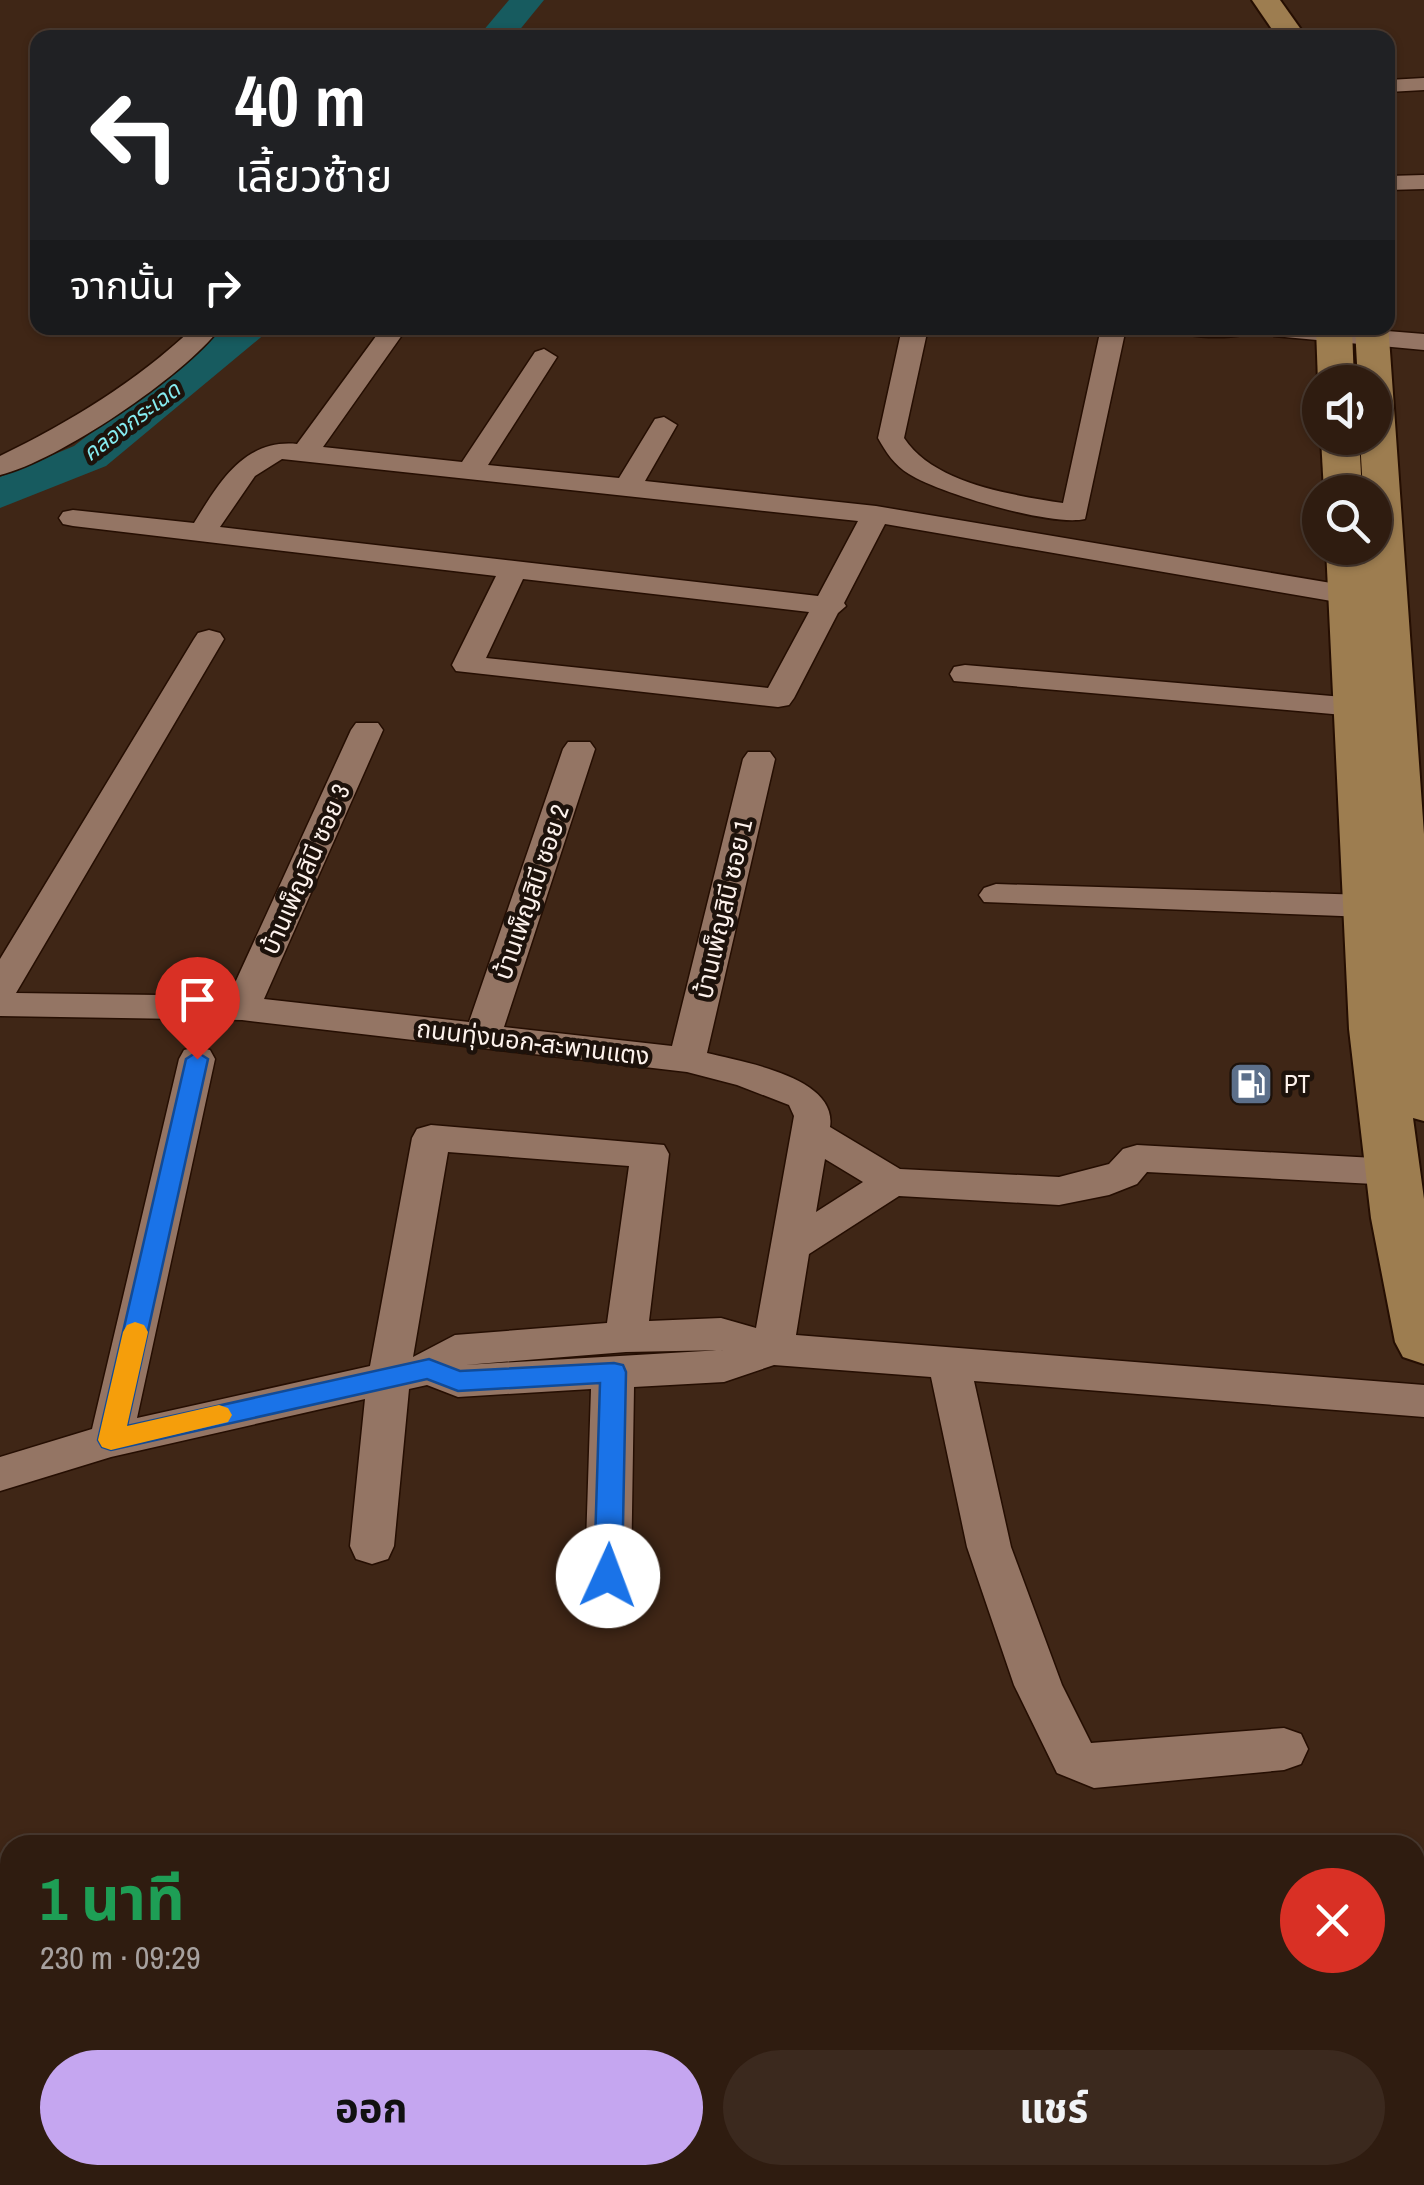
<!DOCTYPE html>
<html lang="th">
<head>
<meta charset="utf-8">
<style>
  body { margin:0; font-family:"Archivo Narrow","Noto Sans Thai",sans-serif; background:#3b291e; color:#f1f3f6; height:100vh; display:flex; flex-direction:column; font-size:38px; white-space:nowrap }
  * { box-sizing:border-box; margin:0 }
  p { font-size:32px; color:#a7a19f }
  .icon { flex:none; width:55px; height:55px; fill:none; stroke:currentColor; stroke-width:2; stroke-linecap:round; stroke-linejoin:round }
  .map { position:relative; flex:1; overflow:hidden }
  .side { position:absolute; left:0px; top:1835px; width:1425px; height:350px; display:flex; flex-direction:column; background:#2f1c10; border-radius:30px 30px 0 0; box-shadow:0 2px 8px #0004,0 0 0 2px #4a3a30 }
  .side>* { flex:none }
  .hud { position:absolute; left:30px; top:30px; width:1365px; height:305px; border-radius:20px; box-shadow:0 2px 8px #0004,0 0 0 2px #4a3a30; background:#202124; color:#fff; overflow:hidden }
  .controls { position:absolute; left:1302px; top:365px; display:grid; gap:20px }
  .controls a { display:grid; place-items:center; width:90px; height:90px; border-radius:50%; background:#2f1c10; box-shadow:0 2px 8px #0004,0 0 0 2px #4a3a30; font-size:50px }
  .pin { position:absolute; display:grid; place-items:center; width:85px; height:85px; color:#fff; margin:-102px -42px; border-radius:50% 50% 50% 0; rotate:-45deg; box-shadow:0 0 10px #0007 }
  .pin .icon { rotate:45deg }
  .me { position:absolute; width:110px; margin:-55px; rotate:2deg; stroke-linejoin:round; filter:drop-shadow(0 0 8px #0008) }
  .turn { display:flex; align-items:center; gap:35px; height:210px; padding:0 40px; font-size:45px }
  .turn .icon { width:130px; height:130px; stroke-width:2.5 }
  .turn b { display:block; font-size:70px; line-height:85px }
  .then { display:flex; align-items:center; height:95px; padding:0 40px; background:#0003; gap:20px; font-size:38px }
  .round { display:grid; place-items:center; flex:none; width:105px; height:105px; border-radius:52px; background:#3b291e }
  .head { display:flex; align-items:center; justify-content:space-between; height:170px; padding:0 40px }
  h1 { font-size:60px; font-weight:700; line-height:75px; color:#1e9e55 }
  .action { display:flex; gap:20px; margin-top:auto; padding:20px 40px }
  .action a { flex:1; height:115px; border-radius:60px; background:#c5a6f0; color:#111; font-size:40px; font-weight:700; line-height:115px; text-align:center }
  .action a+a { background:#3b291e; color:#f1f3f6 }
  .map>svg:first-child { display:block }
</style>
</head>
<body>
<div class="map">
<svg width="1424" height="2185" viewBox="0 0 1424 2185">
  <rect width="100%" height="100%" fill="#3f2616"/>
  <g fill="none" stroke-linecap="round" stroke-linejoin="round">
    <!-- river -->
    <g fill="#175b5f" fill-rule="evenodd">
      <path d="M509,0H544L513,38H477Z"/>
      <path d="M225,328H272L106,466L0,508V477L74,446Z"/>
    </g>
    <defs>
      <g id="street">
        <path d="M1424,78V90L1388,92V80Z"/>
        <path d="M1424,175V189L1388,190V176Z"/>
        <path d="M193,328H220C184,376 58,461 0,475V456C70,422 136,382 193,328Z"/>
        <path d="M382,328H407L323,447L462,462L535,352L544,349L557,357L488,465L619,478L655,419L664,417L677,425L645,481L876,506L1349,586L1359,589L1364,595L1359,601L1349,604L885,524L844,603L846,606L838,613L794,698L789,705L778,707L456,671L452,665L496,576L73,526L63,524L59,518L63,512L73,510L194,523C219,483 243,439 297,444ZM282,459L858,521L818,596L220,527L255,476ZM523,579L809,612L768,688L486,658Z"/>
        <path d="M902,328H928L904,438C934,484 1013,495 1063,503L1101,328H1126L1085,519C1051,527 939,493 909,474C894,465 886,452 878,438Z"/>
        <path d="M1171,328H1350L1424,334V350L1274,336L1262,328C1249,340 1183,340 1171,328Z"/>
        <path d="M209,630L220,633L224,639L16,993L229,996L351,730L356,723H378L383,730L264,999L469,1022L563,749L568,742H590L595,749L504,1027L672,1046L743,759L748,752H770L775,759L707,1053C743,1062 838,1077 830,1127L900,1169L1059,1177L1109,1164L1123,1149L1137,1145L1393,1159L1407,1163L1412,1172L1407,1181L1393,1185L1147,1172L1137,1184L1109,1195L1059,1205L899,1196L809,1254L796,1335L1424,1385V1417L974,1381L1011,1547L1062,1685L1091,1743L1284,1728L1301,1734L1308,1749L1301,1764L1284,1770L1094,1788L1057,1773L1014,1685L967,1547L931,1377L774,1365L724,1382L634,1387L631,1576L624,1589L608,1594L592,1589L585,1576L591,1389L458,1397L427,1385L409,1389L394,1546L388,1559L372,1564L356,1559L350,1546L365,1399L111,1457L0,1491V1457L92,1429L179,1059L184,1050L197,1047L210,1050L215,1059L137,1418L370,1366L412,1138L417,1129L431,1125L664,1145L669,1154L649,1321L721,1318L756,1328L794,1116L789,1105L737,1085L687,1072L242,1020L0,1016V959L194,639L198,633ZM448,1152L629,1166L607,1323L455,1335L413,1357ZM825,1159L863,1182L816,1212ZM725,1350H722L465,1365L626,1352Z"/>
        <path d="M965,665L1355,698L1366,700L1371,707L1366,714L1355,716L954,681L950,674L954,667Z"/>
        <path d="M996,884L1367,895L1379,898L1384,906L1379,914L1367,917L984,902L979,895L984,888Z"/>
        <path d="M1424,1948V1996L1415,1998V1950Z"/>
      </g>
      <g id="secondary">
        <path d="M1252,0H1280L1307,38H1278Z"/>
        <path d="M1388,323L1424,834V1121L1413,1118L1424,1199V1364L1403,1357L1395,1342L1371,1218L1349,1029L1326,548H1375V492H1363L1360,438H1375V382H1358L1355,328H1388Z"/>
        <path d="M1316,328H1352L1354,382L1320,385L1318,382Z"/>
        <path d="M1321,438H1359L1362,492H1324Z"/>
      </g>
    </defs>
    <!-- street casing -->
    <use href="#street" stroke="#250e02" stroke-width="3"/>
    <!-- secondary casing -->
    <use href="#secondary" stroke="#250e02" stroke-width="4"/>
    <!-- street -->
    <use href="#street" fill="#947564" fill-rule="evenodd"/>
    <!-- secondary -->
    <use href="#secondary" fill="#9d7d50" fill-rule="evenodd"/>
  </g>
  <!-- route -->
  <path fill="#1a73e8" stroke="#114b97" stroke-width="2.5" d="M197,1052L208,1059L127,1426L429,1359L460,1371L614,1363L623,1365L626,1372L622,1576L618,1584L608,1587L598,1584L594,1576L600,1383L458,1391L427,1379L111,1450L102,1447L98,1440L186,1059Z"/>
  <!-- slow -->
  <path fill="#f59e0b" d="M135,1322L144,1325L148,1332L127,1426L219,1405L228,1408L232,1415L228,1422L111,1450L102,1447L98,1440L123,1332L127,1325Z"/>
  <!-- icons -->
  <defs>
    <symbol id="fuel-square" viewBox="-11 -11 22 22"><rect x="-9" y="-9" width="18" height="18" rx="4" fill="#5c6f8a" stroke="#1d120b"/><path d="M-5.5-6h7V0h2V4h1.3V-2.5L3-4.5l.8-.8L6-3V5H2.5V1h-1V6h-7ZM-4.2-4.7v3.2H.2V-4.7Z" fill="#fff"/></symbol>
  </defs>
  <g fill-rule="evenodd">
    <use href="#fuel-square" x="1226" y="1059" width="50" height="50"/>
  </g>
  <g text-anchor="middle" stroke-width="9" stroke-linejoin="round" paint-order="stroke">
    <!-- far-water labels -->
    <g font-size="22" font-style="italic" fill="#85ebf0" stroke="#1d120b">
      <text transform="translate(131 421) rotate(-37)" y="8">คลองกระเฉด</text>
    </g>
    <!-- street labels -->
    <g font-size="25" fill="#fdf2ec" stroke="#1d120b">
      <text transform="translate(305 869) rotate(-66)" y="9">บ้านเพ็ญสินี ซอย 3</text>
      <text transform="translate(531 892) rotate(-71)" y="9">บ้านเพ็ญสินี ซอย 2</text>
      <text transform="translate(723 909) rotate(-77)" y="9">บ้านเพ็ญสินี ซอย 1</text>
      <text transform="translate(533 1042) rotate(7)" y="9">ถนนทุ่งนอก-สะพานแตง</text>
    </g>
    <!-- poi labels -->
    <g font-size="25" fill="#fdf2ec" stroke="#1d120b" text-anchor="start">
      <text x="1284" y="1093">PT</text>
    </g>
  </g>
</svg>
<div class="controls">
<a><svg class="icon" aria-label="sound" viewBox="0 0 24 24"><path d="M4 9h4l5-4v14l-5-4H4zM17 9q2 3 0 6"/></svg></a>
<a><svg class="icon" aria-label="search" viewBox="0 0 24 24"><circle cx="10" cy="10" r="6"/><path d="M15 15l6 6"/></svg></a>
</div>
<div class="pin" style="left:197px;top:1059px;background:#d93025"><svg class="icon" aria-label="arrive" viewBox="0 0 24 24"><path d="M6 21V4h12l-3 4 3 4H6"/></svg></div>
<svg class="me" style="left:608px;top:1576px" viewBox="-20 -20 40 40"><circle r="19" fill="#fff"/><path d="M0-13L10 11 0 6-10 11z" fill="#1a73e8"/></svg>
<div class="hud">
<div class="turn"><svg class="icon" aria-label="left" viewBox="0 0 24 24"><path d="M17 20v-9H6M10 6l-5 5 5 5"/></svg><div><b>40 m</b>เลี้ยวซ้าย</div></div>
<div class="then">จากนั้น<svg class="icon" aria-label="right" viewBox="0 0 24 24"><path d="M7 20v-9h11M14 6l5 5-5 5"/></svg></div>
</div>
<section class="side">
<div class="head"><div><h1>1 นาที</h1><p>230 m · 09:29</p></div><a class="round" style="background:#d93025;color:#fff"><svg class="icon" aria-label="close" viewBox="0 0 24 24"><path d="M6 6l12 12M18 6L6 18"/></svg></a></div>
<div class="action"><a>ออก</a><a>แชร์</a></div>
</section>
</div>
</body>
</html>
